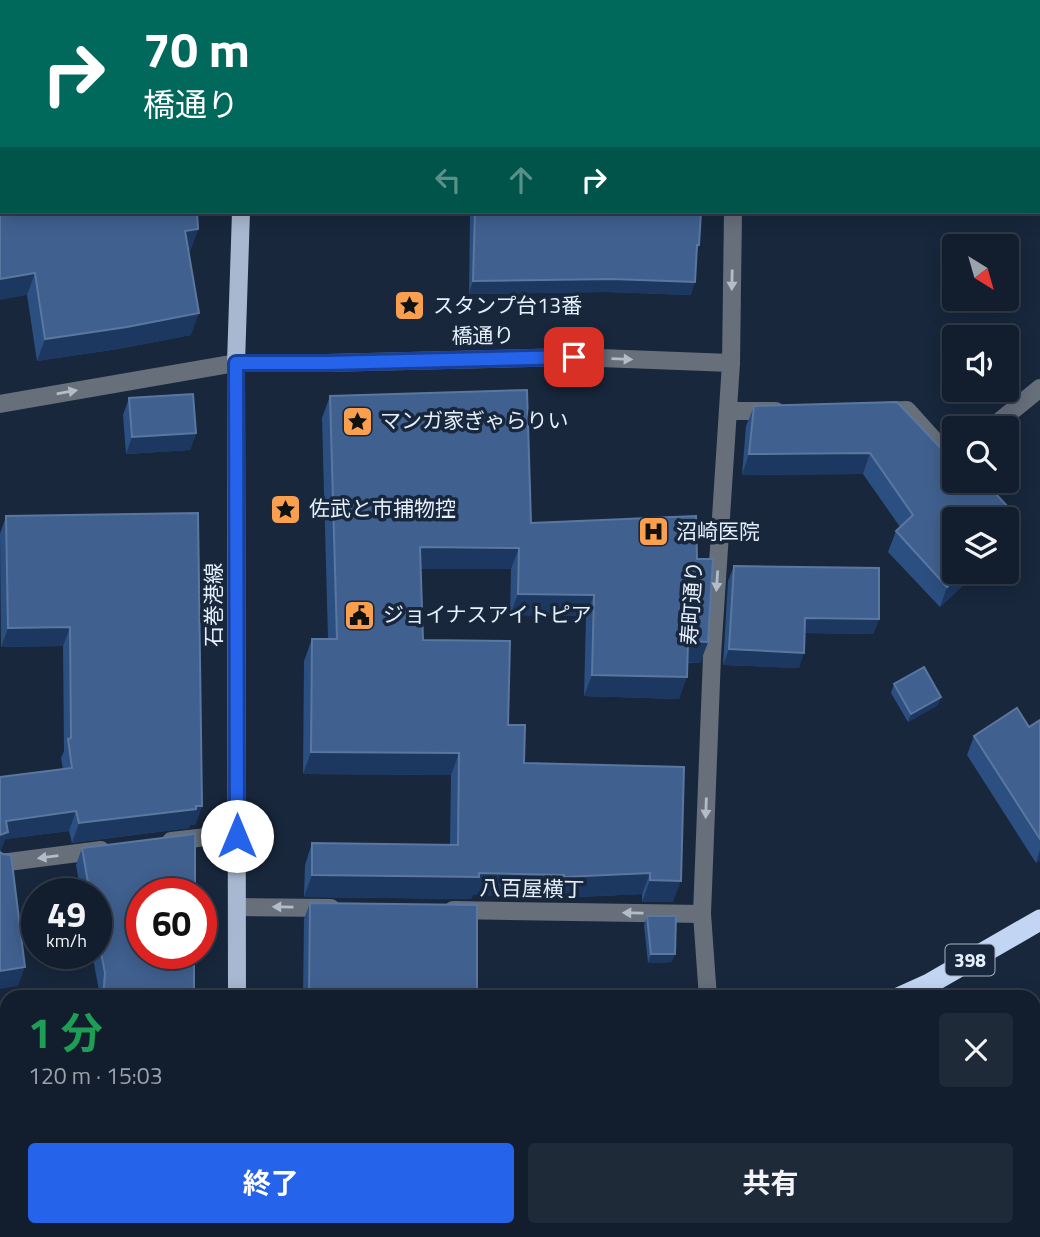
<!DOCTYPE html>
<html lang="ja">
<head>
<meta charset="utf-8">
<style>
  body { margin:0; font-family:"Titillium Web","Noto Sans JP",sans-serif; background:#1f2a39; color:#f1f3f6; height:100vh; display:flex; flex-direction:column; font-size:26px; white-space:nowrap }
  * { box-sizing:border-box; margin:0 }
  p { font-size:23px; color:#9ca2aa }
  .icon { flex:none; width:38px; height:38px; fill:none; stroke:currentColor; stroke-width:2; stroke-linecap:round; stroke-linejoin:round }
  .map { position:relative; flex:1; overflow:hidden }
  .drawer { position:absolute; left:0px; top:990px; width:1041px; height:247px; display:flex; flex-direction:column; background:#121d2d; border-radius:21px 21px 0 0; box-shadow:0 4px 18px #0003,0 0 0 2px #313b49 }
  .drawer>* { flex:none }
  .hud { position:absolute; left:0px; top:0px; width:1041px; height:214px; box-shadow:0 4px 18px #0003,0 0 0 2px #313b49; background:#00695c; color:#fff; overflow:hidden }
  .needle { width:46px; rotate:143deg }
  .fabs { position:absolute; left:942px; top:234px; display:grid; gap:14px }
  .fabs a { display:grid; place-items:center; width:77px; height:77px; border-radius:7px; background:#121d2d; box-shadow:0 4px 18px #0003,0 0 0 2px #313b49; font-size:35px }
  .speed { position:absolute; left:21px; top:878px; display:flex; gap:14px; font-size:35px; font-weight:700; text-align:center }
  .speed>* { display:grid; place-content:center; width:91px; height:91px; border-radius:50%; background:#121d2d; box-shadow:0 4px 18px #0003,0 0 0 2px #313b49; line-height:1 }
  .speed small { font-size:18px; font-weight:400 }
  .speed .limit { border:10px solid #d22; background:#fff; color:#111 }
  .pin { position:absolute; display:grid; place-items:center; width:60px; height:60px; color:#fff; margin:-30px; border-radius:14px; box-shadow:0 4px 10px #0006 }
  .me { position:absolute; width:77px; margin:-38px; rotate:0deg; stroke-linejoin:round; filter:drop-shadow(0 0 5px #0008) }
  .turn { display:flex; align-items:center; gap:24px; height:147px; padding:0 28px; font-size:32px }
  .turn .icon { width:91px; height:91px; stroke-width:2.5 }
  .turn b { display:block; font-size:49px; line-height:60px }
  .lanes { display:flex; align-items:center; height:66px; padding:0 28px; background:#0003; justify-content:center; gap:35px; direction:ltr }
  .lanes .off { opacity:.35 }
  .round { display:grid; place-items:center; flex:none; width:74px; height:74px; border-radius:7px; background:#1f2a39 }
  .summary { display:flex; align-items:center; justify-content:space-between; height:119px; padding:0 28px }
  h1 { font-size:42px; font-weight:700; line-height:52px; color:#1e9e55 }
  .action { display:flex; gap:14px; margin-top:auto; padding:14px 28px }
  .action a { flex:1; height:80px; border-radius:7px; background:#2563eb; color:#fff; font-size:28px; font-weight:700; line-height:80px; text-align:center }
  .action a+a { background:#1f2a39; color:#f1f3f6 }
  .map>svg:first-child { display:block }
</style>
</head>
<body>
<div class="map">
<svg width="1040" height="1237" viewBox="0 0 1040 1237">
  <rect width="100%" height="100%" fill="#18273c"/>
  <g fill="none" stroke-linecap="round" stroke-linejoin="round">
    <!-- minor -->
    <g stroke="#676f7b" stroke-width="18">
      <path d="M736,2V0"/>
      <path d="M0,404L236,363H326L574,357L731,363"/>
      <path d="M728,411H776"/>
      <path d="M881,411L907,410L952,460L954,458"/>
      <path d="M990,429L1040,388"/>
      <path d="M171,841L207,837L237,836"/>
      <path d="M0,863L101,850"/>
      <path d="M237,907L331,908"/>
      <path d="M453,910L702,914"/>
      <path d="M708,998L702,914L712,656L731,363L733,212"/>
      <path d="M0,1028L7,1030"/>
      <path d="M773,1230L776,1237"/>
    </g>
    <!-- major -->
    <g stroke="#a8b8d0" stroke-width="18">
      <path d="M247,2V0"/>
      <path d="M237,998L236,363L241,212"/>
      <path d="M244,1230V1237"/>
    </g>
    <!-- highway -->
    <g stroke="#c2d5f2" stroke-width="21">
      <path d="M898,998L929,984L1040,920"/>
      <path d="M0,1134H7"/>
    </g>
  </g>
  <!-- wall -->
  <g fill="#2c4f81">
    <path d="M909,0H1040V67V2H910Z"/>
    <path d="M2,212L198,229L190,251L188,252L191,335L118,349L37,361L27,295Z"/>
    <path d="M445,212H701L699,245L696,253L691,295L607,292L469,294L470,216H445Z"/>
    <path d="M330,396L531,523L697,559L708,642L700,663H688L679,699L584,696L586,616L510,615L511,569H421L423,640L508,725L524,763L684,767L673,902H642V894L556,898V896L473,895L471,899L304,897L305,865L312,843L450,845L451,775L303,774L304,661L312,639H328L322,418Z"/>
    <path d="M129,398L196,433L190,450L126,454L123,415Z"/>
    <path d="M897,402L1012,540L954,572H977L940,607L888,552L896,531L900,527L863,474L742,475L746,426L754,406Z"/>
    <path d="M6,516L202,806L195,825H190L189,828L72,843L69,831L5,839L0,852V777L63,769L61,758L64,751L63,646L1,647L0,534Z"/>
    <path d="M734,566L879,619L873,634L805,633L799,668L723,665L728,581Z"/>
    <path d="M894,684L938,705L908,722L891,693Z"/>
    <path d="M1040,720V860L1036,863L967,755L974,736L1029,727Z"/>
    <path d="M82,848L194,998H98L99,990L92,954H96V894H81L76,865Z"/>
    <path d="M310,903L475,998H303L304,919Z"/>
    <path d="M647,916L672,962L648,963L644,925Z"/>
    <path d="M54,1230H212L210,1237H54Z"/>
    <path d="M589,1230H752L756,1237H589Z"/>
  </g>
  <!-- shaded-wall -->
  <g fill="#1c3860">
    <path d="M2,68V88H0V71Z"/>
    <path d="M446,212H472L470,216H445Z"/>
    <path d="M198,229L190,251L176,254L185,231Z"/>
    <path d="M35,273L27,295L0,300V279Z"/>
    <path d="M612,279L695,282L691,295L607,292L469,294L473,281Z"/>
    <path d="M199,313L191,335L118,349L37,361L45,339Z"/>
    <path d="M196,433L190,450L126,454L132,437Z"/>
    <path d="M870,453L863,474L742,475L749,454Z"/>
    <path d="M1020,520L1012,540L1006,546V532Z"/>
    <path d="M420,547L519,548L511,569H413Z"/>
    <path d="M963,572H977L940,607L947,587Z"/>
    <path d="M518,594L594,595L586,616L510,615Z"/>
    <path d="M805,618L879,619L873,634L800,633Z"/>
    <path d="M70,627L63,646L1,647L8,628Z"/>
    <path d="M688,641L708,642L700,663L680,662Z"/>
    <path d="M729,649L804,653L799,668L723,665Z"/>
    <path d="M592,675L687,677L679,699L584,696Z"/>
    <path d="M941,697L938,705L908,722L911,714Z"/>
    <path d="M311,752L459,753L451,775L303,774Z"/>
    <path d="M196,806H202L195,825H190L189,828L72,843L79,823Z"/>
    <path d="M76,811L69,831L5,839L0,852V835L6,821Z"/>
    <path d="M1040,850V860L1036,863Z"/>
    <path d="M479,873L564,875L556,896L473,895L471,899L304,897L312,875Z"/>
    <path d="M650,873L642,894L556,898L564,877Z"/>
    <path d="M650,880L681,881L673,902H642Z"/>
    <path d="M651,954H675L672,962L648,963Z"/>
    <path d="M25,967L18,986L0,989V971Z"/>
    <path d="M386,991L477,992L475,998H384Z"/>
    <path d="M58,1230H80L78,1237H56Z"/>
    <path d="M117,1230H212L210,1237H115Z"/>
  </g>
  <!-- building -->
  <g fill="#40608f" stroke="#5a77a0" stroke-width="2">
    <rect x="67" y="0" width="128" height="2"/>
    <path d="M926,0H1040V47V2H926Z"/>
    <path d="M0,7H2V68L0,71Z"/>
    <path d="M0,84L2,85V212H197L198,229L185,231L199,313L127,327L45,339L35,273L0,279Z"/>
    <path d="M475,212H701L699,245H697L695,282L612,279L473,281Z"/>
    <path d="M527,390L531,523L696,516L697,559H713L708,642L688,641L687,677L592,675L594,595L518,594L519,548L420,547L423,640L510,641L508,725H525L524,763L684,767L681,881L650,880V873L564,877V875L479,873V877L312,875V843L458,845L459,753L311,752L312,639H337L330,396Z"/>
    <path d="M193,394L196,433L132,437L129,398Z"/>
    <path d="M897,402L954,462V481H972L973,483L975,481H984L1020,520L1006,532V520H954V572H963L947,587L896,531L913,515L870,453L749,454L754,406Z"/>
    <path d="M198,513L202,806H196V809L79,823L76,811L6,821L8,832L0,835V777L72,768L68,739L71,738L70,627L8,628L6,516Z"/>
    <path d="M734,566L879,568V619L805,618L804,653L729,649Z"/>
    <path d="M924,667L941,697L911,714L894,684Z"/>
    <path d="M1017,708L1029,727L1040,720V839L974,736Z"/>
    <path d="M195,834V894H142V954H194V998H103L105,973L96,927V894H90L82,848Z"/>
    <path d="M0,852L3,854L11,855L25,967L0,971Z"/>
    <path d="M310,903L477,905V992L386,991V998H309Z"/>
    <path d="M647,916H676L675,954H651Z"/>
    <path d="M1034,1085L1040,1095V1237H896L906,1230H1034Z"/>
    <path d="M85,1230H123L124,1237H86Z"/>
    <path d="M601,1230H752L756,1237H601Z"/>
  </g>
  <!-- one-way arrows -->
  <defs><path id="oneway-solid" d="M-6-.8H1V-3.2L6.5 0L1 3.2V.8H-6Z" transform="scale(1.75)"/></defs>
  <g fill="#b3bcc9">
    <use href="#oneway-solid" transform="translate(732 280) rotate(91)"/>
    <use href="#oneway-solid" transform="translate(622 359) rotate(2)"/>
    <use href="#oneway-solid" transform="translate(67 392) rotate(-10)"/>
    <use href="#oneway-solid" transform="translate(717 581) rotate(94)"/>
    <use href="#oneway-solid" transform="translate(706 808) rotate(92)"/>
    <use href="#oneway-solid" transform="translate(48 857) rotate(173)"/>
    <use href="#oneway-solid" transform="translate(283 907) rotate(-179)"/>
    <use href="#oneway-solid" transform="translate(633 913) rotate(-179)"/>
  </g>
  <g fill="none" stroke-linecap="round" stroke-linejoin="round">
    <defs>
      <path id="route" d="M237,836L236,363H327L574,357"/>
    </defs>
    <!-- route casing -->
    <use href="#route" stroke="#184099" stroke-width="18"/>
    <!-- route -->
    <use href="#route" stroke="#2563eb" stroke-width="12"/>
  </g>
  <!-- icons -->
  <defs>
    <symbol id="sight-square" viewBox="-11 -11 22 22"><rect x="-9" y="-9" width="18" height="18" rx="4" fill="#fa9f4e" stroke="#18273c"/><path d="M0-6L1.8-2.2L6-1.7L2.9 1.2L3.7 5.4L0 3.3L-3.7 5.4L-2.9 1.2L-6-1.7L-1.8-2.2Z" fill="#111"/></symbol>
    <symbol id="hospital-square" viewBox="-11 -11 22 22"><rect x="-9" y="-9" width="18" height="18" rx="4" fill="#fa9f4e" stroke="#18273c"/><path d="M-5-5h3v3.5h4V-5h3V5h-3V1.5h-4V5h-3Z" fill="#111"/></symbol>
    <symbol id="civic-square" viewBox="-11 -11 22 22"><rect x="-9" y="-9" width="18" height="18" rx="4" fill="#fa9f4e" stroke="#18273c"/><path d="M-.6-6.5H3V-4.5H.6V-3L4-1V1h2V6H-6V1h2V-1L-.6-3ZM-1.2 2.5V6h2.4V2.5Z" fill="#111"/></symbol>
  </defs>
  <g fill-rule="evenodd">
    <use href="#sight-square" x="392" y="288" width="35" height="35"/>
    <use href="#sight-square" x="340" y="404" width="35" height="35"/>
    <use href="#sight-square" x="268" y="492" width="35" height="35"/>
    <use href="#hospital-square" x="636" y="514" width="35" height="35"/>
    <use href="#civic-square" x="342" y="598" width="35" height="35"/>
  </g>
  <g text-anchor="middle" stroke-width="7" stroke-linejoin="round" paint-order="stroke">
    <!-- shield labels -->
    <rect fill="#18273c" stroke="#a8b3c3" stroke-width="2" x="945.5" y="944.5" width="49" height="31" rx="5"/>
    <g font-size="19" font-weight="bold" fill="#e5effd">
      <text x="970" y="967">398</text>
    </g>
    <!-- poi labels -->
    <g font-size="21" fill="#e5effd" stroke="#18273c" text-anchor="start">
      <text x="433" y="313">スタンプ台13番</text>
      <text x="380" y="428">マンガ家ぎゃらりい</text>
      <text x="309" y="516">佐武と市捕物控</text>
      <text x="676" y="539">沼崎医院</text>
      <text x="383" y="622">ジョイナスアイトピア</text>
    </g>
    <!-- street labels -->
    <g font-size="21" fill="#e5effd" stroke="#18273c">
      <text transform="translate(483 336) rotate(-1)" y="7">橋通り</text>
      <text transform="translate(692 603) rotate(-86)" y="7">寿町通り</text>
      <text transform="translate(214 605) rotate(-90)" y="7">石巻港線</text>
      <text transform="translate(532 889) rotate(1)" y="7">八百屋横丁</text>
    </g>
  </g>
</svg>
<div class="fabs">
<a><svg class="needle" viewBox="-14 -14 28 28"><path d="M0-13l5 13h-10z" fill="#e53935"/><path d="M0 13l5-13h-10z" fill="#9ca2aa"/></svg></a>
<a><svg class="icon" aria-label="sound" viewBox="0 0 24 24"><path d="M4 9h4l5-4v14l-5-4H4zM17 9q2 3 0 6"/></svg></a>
<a><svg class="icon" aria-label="search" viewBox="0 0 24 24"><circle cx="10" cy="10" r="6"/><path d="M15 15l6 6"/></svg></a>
<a><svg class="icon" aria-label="layers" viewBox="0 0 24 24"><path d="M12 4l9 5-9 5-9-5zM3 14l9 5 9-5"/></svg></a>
</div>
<div class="speed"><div>49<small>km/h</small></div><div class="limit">60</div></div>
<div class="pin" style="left:574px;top:357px;background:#d93025"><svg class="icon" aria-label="arrive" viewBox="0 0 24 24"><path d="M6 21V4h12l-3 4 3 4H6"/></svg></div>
<svg class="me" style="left:237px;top:836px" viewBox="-20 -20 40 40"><circle r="19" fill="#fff"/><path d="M0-13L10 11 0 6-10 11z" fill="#2563eb"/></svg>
<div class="hud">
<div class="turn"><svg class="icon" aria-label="right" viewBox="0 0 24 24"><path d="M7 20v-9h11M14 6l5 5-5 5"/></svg><div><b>70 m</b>橋通り</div></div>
<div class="lanes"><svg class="icon off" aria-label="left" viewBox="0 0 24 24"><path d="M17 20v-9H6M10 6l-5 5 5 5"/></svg><svg class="icon off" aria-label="ahead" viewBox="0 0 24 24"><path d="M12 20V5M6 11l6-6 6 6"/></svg><svg class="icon" aria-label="right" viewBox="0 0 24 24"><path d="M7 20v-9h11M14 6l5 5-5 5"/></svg></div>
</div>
<section class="drawer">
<div class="summary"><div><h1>1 分</h1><p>120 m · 15:03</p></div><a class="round"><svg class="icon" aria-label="close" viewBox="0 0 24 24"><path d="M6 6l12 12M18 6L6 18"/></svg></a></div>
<div class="action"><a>終了</a><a>共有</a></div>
</section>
</div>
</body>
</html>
